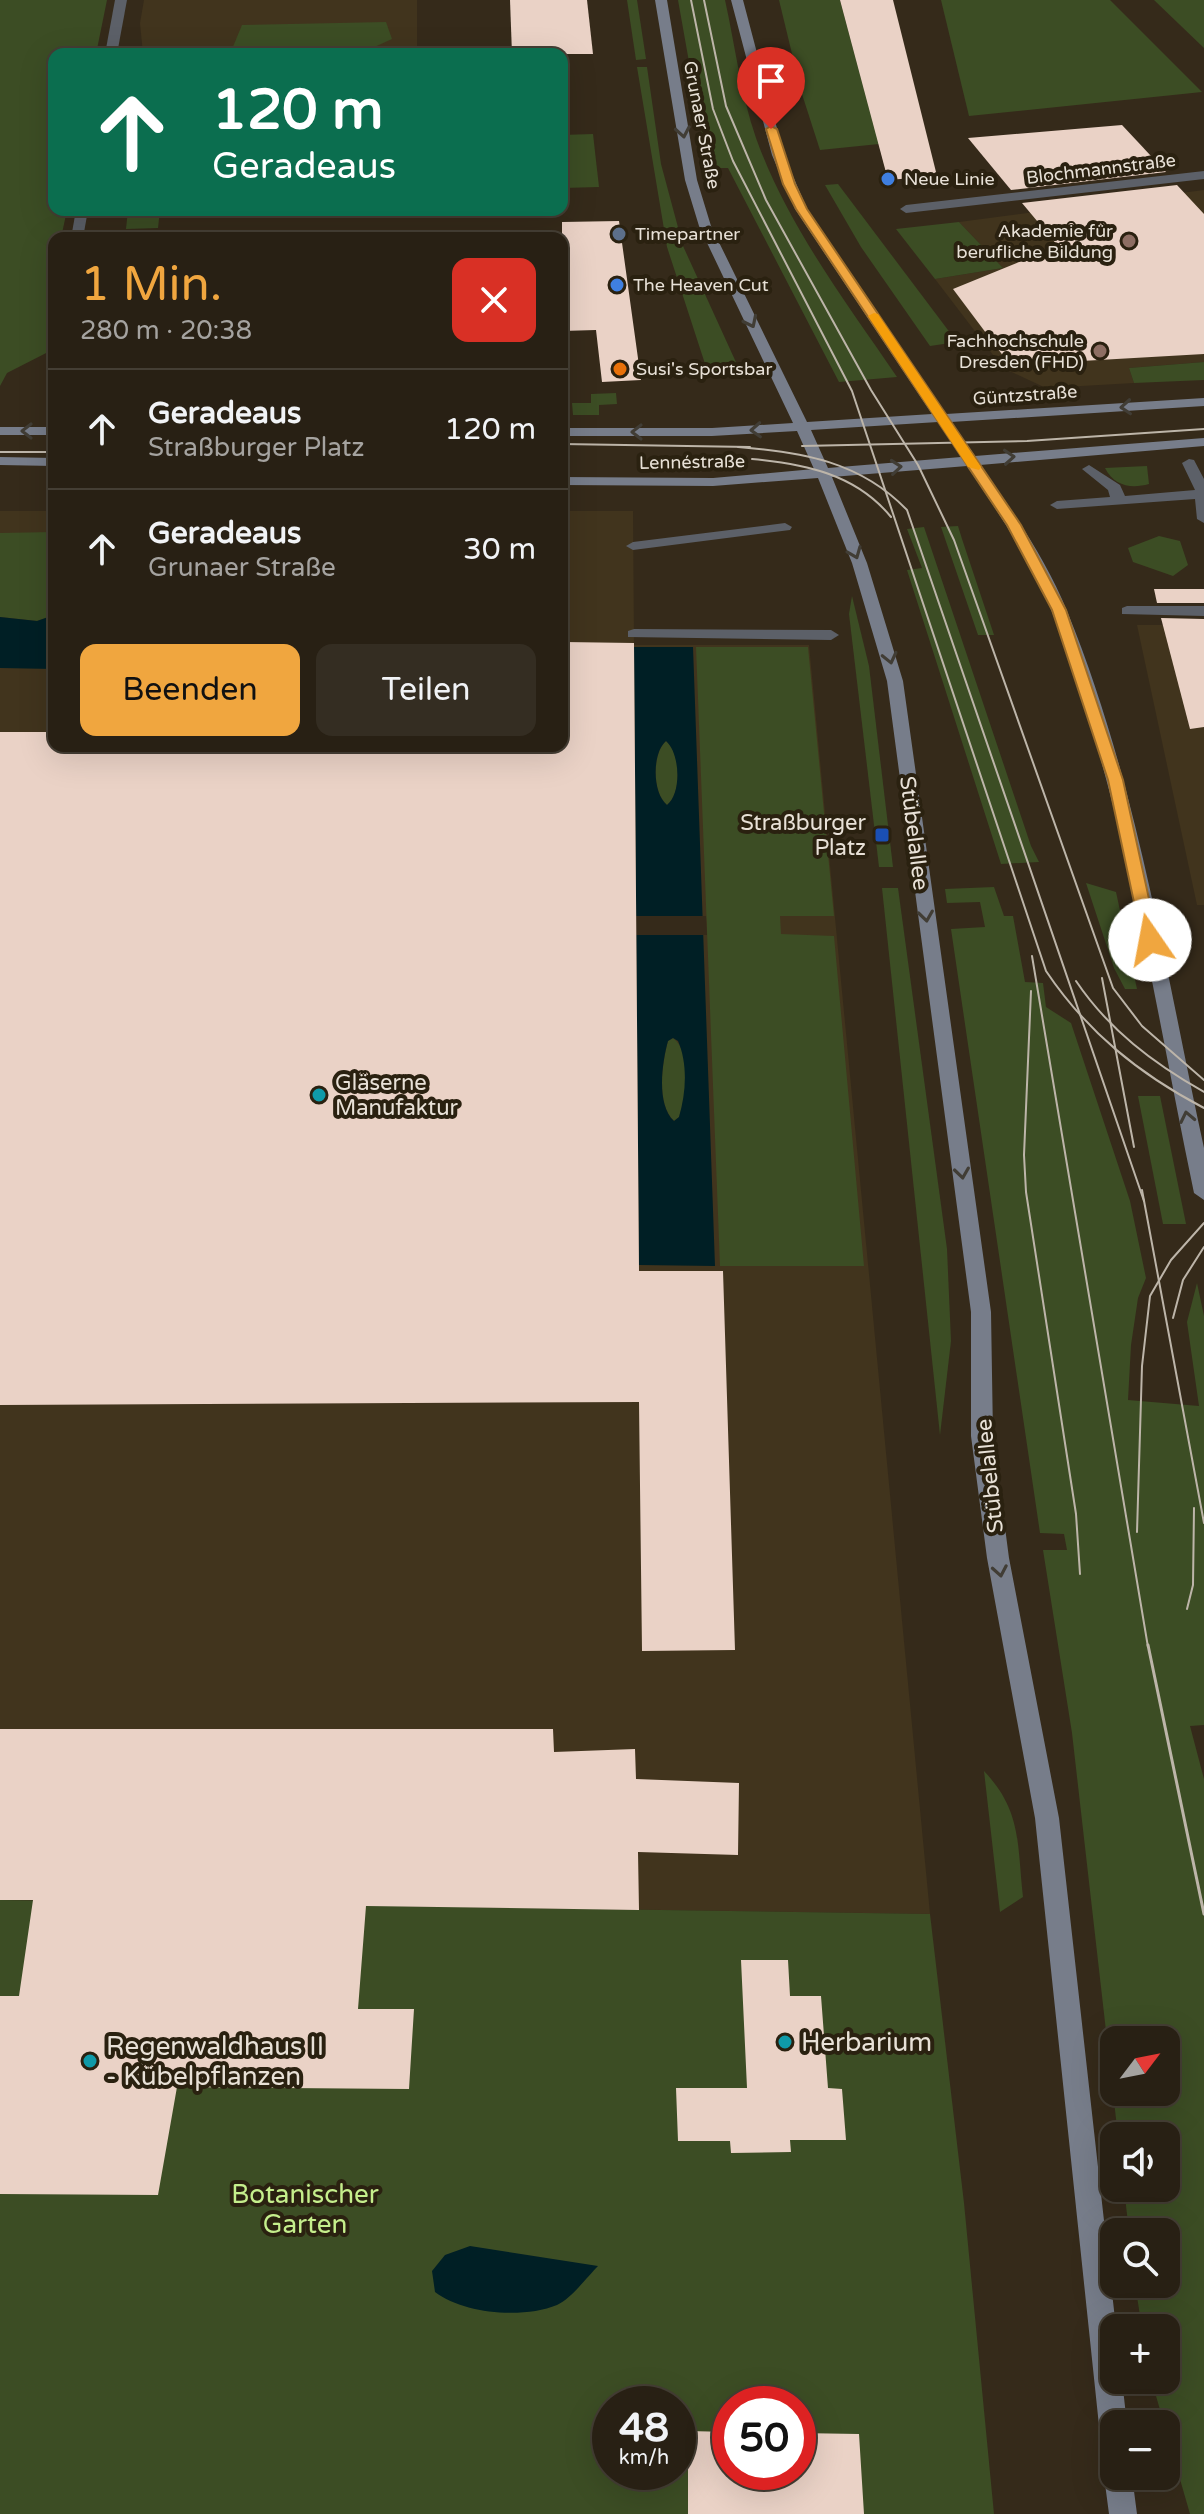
<!DOCTYPE html>
<html lang="de">
<head>
<meta charset="utf-8">
<style>
  body { margin:0; font-family:"Varela Round",sans-serif; background:#342d22; color:#f1f3f6; height:100vh; display:flex; flex-direction:column; font-size:30px; white-space:nowrap }
  * { box-sizing:border-box; margin:0 }
  p { font-size:26px; color:#a5a3a0 }
  .icon { flex:none; width:44px; height:44px; fill:none; stroke:currentColor; stroke-width:2; stroke-linecap:round; stroke-linejoin:round }
  .map { position:relative; flex:1; overflow:hidden }
  .panel { position:absolute; left:48px; top:232px; width:520px; height:520px; display:flex; flex-direction:column; background:#282014; border-radius:16px; box-shadow:0 8px 32px #0002,0 0 0 2px #443e34 }
  .panel>* { flex:none }
  .top-card { position:absolute; left:48px; top:48px; width:520px; height:168px; border-radius:16px; box-shadow:0 8px 32px #0002,0 0 0 2px #443e34; background:#0b6e4f; color:#fff; overflow:hidden }
  .needle { width:52px; rotate:58deg }
  .buttons { position:absolute; left:1100px; top:2026px; display:grid; gap:16px }
  .buttons a { display:grid; place-items:center; width:80px; height:80px; border-radius:16px; background:#282014; box-shadow:0 8px 32px #0002,0 0 0 2px #443e34; font-size:40px }
  .speed { position:absolute; left:592px; top:2386px; display:flex; gap:16px; font-size:40px; font-weight:700; text-align:center }
  .speed>* { display:grid; place-content:center; width:104px; height:104px; border-radius:50%; background:#282014; box-shadow:0 8px 32px #0002,0 0 0 2px #443e34; line-height:1 }
  .speed small { font-size:20px; font-weight:400 }
  .speed .limit { border:12px solid #d22; background:#fff; color:#111 }
  .pin { position:absolute; display:grid; place-items:center; width:68px; height:68px; color:#fff; margin:-82px -34px; border-radius:50% 50% 50% 0; rotate:-45deg; box-shadow:0 0 8px #0007 }
  .pin .icon { rotate:45deg }
  .me { position:absolute; width:88px; margin:-44px; rotate:348deg; stroke-linejoin:round; filter:drop-shadow(0 0 6px #0008) }
  .turn { display:flex; align-items:center; gap:28px; height:168px; padding:0 32px; font-size:36px }
  .turn .icon { width:104px; height:104px; stroke-width:2.5 }
  .turn b { display:block; font-size:56px; line-height:68px }
  .round { display:grid; place-items:center; flex:none; width:84px; height:84px; border-radius:16px; background:#342d22 }
  .head { display:flex; align-items:center; justify-content:space-between; height:136px; padding:0 32px }
  h1 { font-size:48px; font-weight:600; line-height:60px; color:#f0a63f }
  .action { display:flex; gap:16px; margin-top:auto; padding:16px 32px }
  .action a { flex:1; height:92px; border-radius:16px; background:#f0a63f; color:#111; font-size:32px; font-weight:600; line-height:92px; text-align:center }
  .action a+a { background:#342d22; color:#f1f3f6 }
  ul { padding:0; list-style:none }
  li { display:flex; align-items:center; gap:24px; height:120px; padding:0 32px; border-top:2px solid #443e34 }
  li div { flex:1 }
  li b { display:block; font-size:30px }
  li em { font-style:normal }
  .map>svg:first-child { display:block }
</style>
</head>
<body>
<div class="map">
<svg width="1204" height="2514" viewBox="0 0 1204 2514">
  <rect width="100%" height="100%" fill="#352a1a"/>
  <!-- built -->
  <g fill="#41341d">
    <path d="M144,0H417V54H143L140,23Z"/>
    <path d="M1204,190V362L1129,368L1134,383L1046,388L1003,368L935,279L1003,268L959,222Z"/>
    <path d="M0,511H54V746H562V511H633L634,645H809L930,1914L0,1900Z"/>
    <path d="M1137,625H1204V905H1197Z"/>
  </g>
  <!-- green -->
  <g fill="#3c4d24" fill-rule="evenodd">
    <path d="M0,0H107L96,54H54V210H67L61,238H54V276L47,308L54,316V349L7,373L0,386Z"/>
    <path d="M627,0H637L646,59L636,60Z"/>
    <path d="M678,0H725C735,45 741,95 756,138C787,225 846,302 897,377L839,382L728,168H714L702,135Z"/>
    <path d="M779,0H840L879,144L820,150L801,91Z"/>
    <path d="M941,0H1110L1202,92L969,116Z"/>
    <path d="M1154,0H1204V48Z"/>
    <path d="M386,22L392,39L359,54H230L242,25Z"/>
    <path d="M637,67H647L661,164L683,246L740,371L708,373L667,247Z"/>
    <path d="M593,134L599,187L563,188L562,135Z"/>
    <path d="M838,184L957,342L930,346L861,247L825,185Z"/>
    <path d="M128,210H160L158,228L126,229Z"/>
    <path d="M959,222L1003,268L935,279L896,229Z"/>
    <path d="M1204,362V380L1134,383L1129,368Z"/>
    <path d="M616,393L617,404L599,405V415H573L572,403H591V394Z"/>
    <path d="M1147,466L1149,484C1131,489 1114,486 1105,468Z"/>
    <path d="M958,526L962,539L994,635H978L941,527Z"/>
    <path d="M924,527L1031,846L1039,862L1001,864L907,570L922,568L907,529Z"/>
    <path d="M54,532V615L37,621L0,617V533Z"/>
    <path d="M1159,536L1180,541L1188,565L1173,576L1133,562L1128,548Z"/>
    <path d="M852,596L869,666L893,867H879L849,614Z"/>
    <path d="M696,647H808L834,916H780L781,934L834,936L864,1266H720Z"/>
    <path d="M666,741C681,753 682,793 667,805C652,793 652,753 666,741Z"/>
    <path d="M1086,883L1116,892L1137,989H1125L1114,968Z"/>
    <path d="M994,887L1004,916H1013L1025,982L1043,983L1046,1007L1071,1023L1130,1201L1146,1278L1138,1298L1131,1345L1128,1400L1199,1406L1187,1322L1197,1283L1204,1316V1725L1190,1726L1204,1779V2514H1190L1152,2382L1166,2380V2328H1142L1135,2284H1166V2232H1129L1124,2188H1166V2136H1118L1072,1733L1043,1550H1067L1064,1534L1040,1533L951,929L985,927L980,902L947,903L945,889ZM1114,2040H1166V2092H1114Z"/>
    <path d="M882,888H898L947,1249L951,1341L940,1435Z"/>
    <path d="M673,1038C692,1052 686,1097 679,1117L674,1121C656,1104 662,1063 668,1041Z"/>
    <path d="M1138,1096H1160L1186,1224H1163Z"/>
    <path d="M984,1771C1022,1811 1017,1844 1023,1897L1000,1912Z"/>
    <path d="M0,1900L930,1914L964,2203L994,2514H0ZM610,2404H678V2472H610ZM730,2404H798V2472H730Z"/>
  </g>
  <!-- water -->
  <g fill="#001f25" fill-rule="evenodd">
    <path d="M54,615V669L0,668V617L37,621Z"/>
    <path d="M634,647H693L715,1266L639,1265ZM666,741C680,753 682,793 667,805C652,793 652,753 666,741ZM673,1038L678,1041C688,1064 686,1093 679,1117L674,1121C656,1104 662,1063 668,1041Z"/>
    <path d="M470,2246L598,2266C587,2277 571,2299 557,2305C523,2319 464,2314 435,2292L432,2271L445,2255Z"/>
  </g>
  <!-- pier -->
  <path fill="#352a1a" d="M635,916H706L707,935H636Z"/>
  <!-- building -->
  <g fill="#ead2c6">
    <path d="M510,0H587L593,54H512Z"/>
    <path d="M840,0H893L937,176L888,180Z"/>
    <path d="M1122,125L1166,172L1011,190L968,138Z"/>
    <path d="M1177,185L1204,214V354L1010,365L953,289L1058,246L1022,203Z"/>
    <path d="M619,221L641,380L602,382L596,330L562,331V222Z"/>
    <path d="M1154,589H1204V603H1157Z"/>
    <path d="M1161,618L1204,619V727L1190,729Z"/>
    <path d="M564,642L634,643L639,1271H723L735,1650L642,1651L639,1402L0,1405V732H54V746H562Z"/>
    <path d="M0,1729H553L554,1752L635,1749L636,1779L739,1783L738,1855L638,1852L639,1910L366,1906L358,2009H414L409,2089L177,2087L158,2195L0,2194V1996H19L33,1900H0Z"/>
    <path d="M741,1960H788L790,1996H821L828,2088L842,2089L846,2140H790L791,2152L731,2153L730,2141H678L676,2088H747Z"/>
    <path d="M688,2431L730,2432V2472H798V2433L859,2434L864,2514H688Z"/>
  </g>
  <g fill="none" stroke-linecap="round" stroke-linejoin="round">
    <!-- pedestrian -->
    <g fill="#5c6068" fill-rule="evenodd">
      <path d="M1189,459L1194,460L1204,479V523L1197,519L1195,499L1057,509L1050,505L1057,501L1110,497L1108,490L1082,469L1089,465L1120,485L1125,496L1195,490L1182,463Z"/>
      <path d="M785,523L792,527L790,530L633,550L626,546L633,542Z"/>
      <path d="M1127,606H1204V616L1122,614V608Z"/>
      <path d="M634,629L831,630L839,635L831,640L628,637V631Z"/>
    </g>
    <!-- minor -->
    <g fill="#5c6068" fill-rule="evenodd">
      <path d="M115,0H127L117,54H105Z"/>
      <path d="M1204,171V179L906,213L900,209L906,205Z"/>
      <path d="M76,210H88L83,238H71Z"/>
    </g>
    <!-- secondary -->
    <g fill="#777d8a" fill-rule="evenodd">
      <path d="M655,0H667L697,180L711,226L807,422L932,414L795,209L772,155L731,0H743L784,155L807,209L946,414L1204,398V406L951,422L975,456L1204,438V446L980,465C1012,511 1046,559 1067,611C1137,782 1165,969 1204,1148V1200L1194,1193C1154,1002 1124,794 1052,612C1031,560 998,512 967,466L832,477L867,563L903,681L991,1312L993,1436L1009,1558L1059,1818L1116,2328L1114,2380H1122L1127,2424H1114V2449L1104,2445L1100,2435L1035,1818L987,1558L971,1436V1312L887,681L852,563L818,478L713,486L562,485V477L713,478L814,469L797,431L712,436H562V428H712L793,423L699,226L685,180ZM938,422L961,457L828,468L811,430Z"/>
      <rect x="0" y="427" width="54" height="8"/>
      <path d="M0,457L54,458V466L0,465Z"/>
      <path d="M1114,2463V2476H1132L1137,2514H1109L1104,2476L1108,2466Z"/>
    </g>
    <!-- tram-far1 -->
    <g stroke="#bdb5a9" stroke-width="2">
      <path d="M691,0L713,109L733,161L852,391L1046,971C1087,1032 1139,1074 1204,1108"/>
      <path d="M704,0L726,106L766,200L871,390L918,465L954,540L1113,988L1142,1026L1204,1080"/>
      <path d="M562,444L750,447"/>
      <path d="M802,446L1027,441L1204,429"/>
      <path d="M738,447C803,452 861,462 907,510L1144,1201"/>
      <path d="M0,452H54"/>
      <path d="M752,459C805,464 856,474 891,517"/>
      <path d="M1032,956L1148,1647"/>
      <path d="M1102,978L1134,1147"/>
      <path d="M1076,981C1109,1030 1153,1063 1204,1092"/>
      <path d="M1031,991L1024,1155L1026,1192L1076,1514L1080,1574"/>
      <path d="M1142,1190L1204,1523"/>
      <path d="M1173,1318L1183,1280L1204,1247"/>
      <path d="M1137,1532L1142,1366L1150,1296L1171,1260L1204,1223"/>
      <path d="M1187,1609L1193,1585L1194,1508"/>
    </g>
    <!-- tram -->
    <path stroke="#bdb5a9" stroke-width="3" d="M1148,1645L1204,1914"/>
  </g>
  <!-- one-way arrows -->
  <defs><path id="oneway-chevron" d="M-2-3.5L2.5 0L-2 3.5" fill="none" stroke-width="1.6" stroke-linecap="round" stroke-linejoin="round" transform="scale(2)"/></defs>
  <g stroke="#413d35">
    <use href="#oneway-chevron" transform="translate(683 132) rotate(80)"/>
    <use href="#oneway-chevron" transform="translate(751 322) rotate(64)"/>
    <use href="#oneway-chevron" transform="translate(1126 407) rotate(176)"/>
    <use href="#oneway-chevron" transform="translate(756 430) rotate(177)"/>
    <use href="#oneway-chevron" transform="translate(27 431) rotate(-180)"/>
    <use href="#oneway-chevron" transform="translate(637 432) rotate(-180)"/>
    <use href="#oneway-chevron" transform="translate(1009 457) rotate(-4)"/>
    <use href="#oneway-chevron" transform="translate(896 467) rotate(-5)"/>
    <use href="#oneway-chevron" transform="translate(855 553) rotate(68)"/>
    <use href="#oneway-chevron" transform="translate(890 658) rotate(77)"/>
    <use href="#oneway-chevron" transform="translate(926 916) rotate(82)"/>
    <use href="#oneway-chevron" transform="translate(1187 1117) rotate(-102)"/>
    <use href="#oneway-chevron" transform="translate(962 1173) rotate(82)"/>
    <use href="#oneway-chevron" transform="translate(1000 1571) rotate(80)"/>
  </g>
  <!-- route -->
  <path fill="#f0a63f" stroke="#9c6c29" stroke-width="2" d="M771,126L777,129L795,184L807,209L1021,525L1066,610L1123,780L1158,940L1156,943L1150,945L1142,940L1108,780L1052,610L1007,525L796,209L783,184L766,129Z"/>
  <!-- slow -->
  <path fill="#f59e0b" d="M874,313L878,314L981,467L979,470L968,467L868,316Z"/>
  <!-- markers -->
  <g fill="#3f7fe0" stroke="#2a2110" stroke-width="3">
    <circle cx="888" cy="179" r="8"/>
    <circle cx="617" cy="285" r="8"/>
  </g>
  <circle fill="#5c6f8a" stroke="#2a2110" stroke-width="3" cx="619" cy="234" r="8"/>
  <g fill="#8d6e63" stroke="#2a2110" stroke-width="3">
    <circle cx="1129" cy="241" r="8"/>
    <circle cx="1100" cy="351" r="8"/>
  </g>
  <circle fill="#e8710a" stroke="#2a2110" stroke-width="3" cx="620" cy="369" r="8"/>
  <rect fill="#1a4fb4" stroke="#2a2110" stroke-width="3" x="874" y="827" width="16" height="16" rx="4"/>
  <g fill="#0f9aa8" stroke="#2a2110" stroke-width="3">
    <circle cx="319" cy="1095" r="8"/>
    <circle cx="785" cy="2042" r="8"/>
    <circle cx="90" cy="2061" r="8"/>
  </g>
  <g text-anchor="middle" stroke-width="8" stroke-linejoin="round" paint-order="stroke">
    <!-- far-street labels -->
    <g font-size="18" fill="#e8e1d7" stroke="#2a2110">
      <text transform="translate(702 125) rotate(79)" y="6">Grunaer Straße</text>
      <text transform="translate(1101 169) rotate(-7)" y="6">Blochmannstraße</text>
      <text transform="translate(1025 395) rotate(-4)" y="6">Güntzstraße</text>
      <text transform="translate(692 462) rotate(-1)" y="6">Lennéstraße</text>
    </g>
    <!-- far-poi labels -->
    <g font-size="18" fill="#e8e1d7" stroke="#2a2110" text-anchor="start">
      <text x="904" y="185">Neue Linie</text>
      <text x="1113" y="237" text-anchor="end">Akademie für<tspan x="1113" dy="21">berufliche Bildung</tspan></text>
      <text x="635" y="240">Timepartner</text>
      <text x="633" y="291">The Heaven Cut</text>
      <text x="1084" y="347" text-anchor="end">Fachhochschule<tspan x="1084" dy="21">Dresden (FHD)</tspan></text>
      <text x="636" y="375">Susi's Sportsbar</text>
    </g>
    <!-- poi labels -->
    <g font-size="22" fill="#e8e1d7" stroke="#2a2110" text-anchor="end">
      <text x="866" y="830">Straßburger<tspan x="866" dy="25">Platz</tspan></text>
      <text x="335" y="1090" text-anchor="start">Gläserne<tspan x="335" dy="25">Manufaktur</tspan></text>
    </g>
    <!-- street labels -->
    <g font-size="22" fill="#e8e1d7" stroke="#2a2110">
      <text transform="translate(915 833) rotate(83)" y="8">Stübelallee</text>
      <text transform="translate(989 1476) rotate(-96)" y="8">Stübelallee</text>
    </g>
    <!-- near-poi labels -->
    <g font-size="26" fill="#e8e1d7" stroke="#2a2110" text-anchor="start">
      <text x="801" y="2051">Herbarium</text>
      <text x="106" y="2055">Regenwaldhaus II<tspan x="106" dy="30">- Kübelpflanzen</tspan></text>
    </g>
    <!-- near-park labels -->
    <g font-size="26" fill="#c5ee8c" stroke="#2a2110">
      <text x="305" y="2203">Botanischer<tspan x="305" dy="30">Garten</tspan></text>
    </g>
  </g>
</svg>
<div class="buttons">
<a><svg class="needle" viewBox="-14 -14 28 28"><path d="M0-13l5 13h-10z" fill="#e53935"/><path d="M0 13l5-13h-10z" fill="#a5a3a0"/></svg></a>
<a><svg class="icon" aria-label="sound" viewBox="0 0 24 24"><path d="M4 9h4l5-4v14l-5-4H4zM17 9q2 3 0 6"/></svg></a>
<a><svg class="icon" aria-label="search" viewBox="0 0 24 24"><circle cx="10" cy="10" r="6"/><path d="M15 15l6 6"/></svg></a>
<a>+</a>
<a>−</a>
</div>
<div class="speed"><div>48<small>km/h</small></div><div class="limit">50</div></div>
<div class="pin" style="left:771px;top:129px;background:#d93025"><svg class="icon" aria-label="arrive" viewBox="0 0 24 24"><path d="M6 21V4h12l-3 4 3 4H6"/></svg></div>
<svg class="me" style="left:1150px;top:940px" viewBox="-20 -20 40 40"><circle r="19" fill="#fff"/><path d="M0-13L10 11 0 6-10 11z" fill="#f0a63f"/></svg>
<div class="top-card">
<div class="turn"><svg class="icon" aria-label="ahead" viewBox="0 0 24 24"><path d="M12 20V5M6 11l6-6 6 6"/></svg><div><b>120 m</b>Geradeaus</div></div>
</div>
<section class="panel">
<div class="head"><div><h1>1 Min.</h1><p>280 m · 20:38</p></div><a class="round" style="background:#d93025;color:#fff"><svg class="icon" aria-label="close" viewBox="0 0 24 24"><path d="M6 6l12 12M18 6L6 18"/></svg></a></div>
<ul>
<li><svg class="icon" aria-label="ahead" viewBox="0 0 24 24"><path d="M12 20V5M6 11l6-6 6 6"/></svg><div><b>Geradeaus</b><p>Straßburger Platz</p></div><em>120 m</em></li>
<li><svg class="icon" aria-label="ahead" viewBox="0 0 24 24"><path d="M12 20V5M6 11l6-6 6 6"/></svg><div><b>Geradeaus</b><p>Grunaer Straße</p></div><em>30 m</em></li>
</ul>
<div class="action"><a>Beenden</a><a>Teilen</a></div>
</section>
</div>
</body>
</html>
